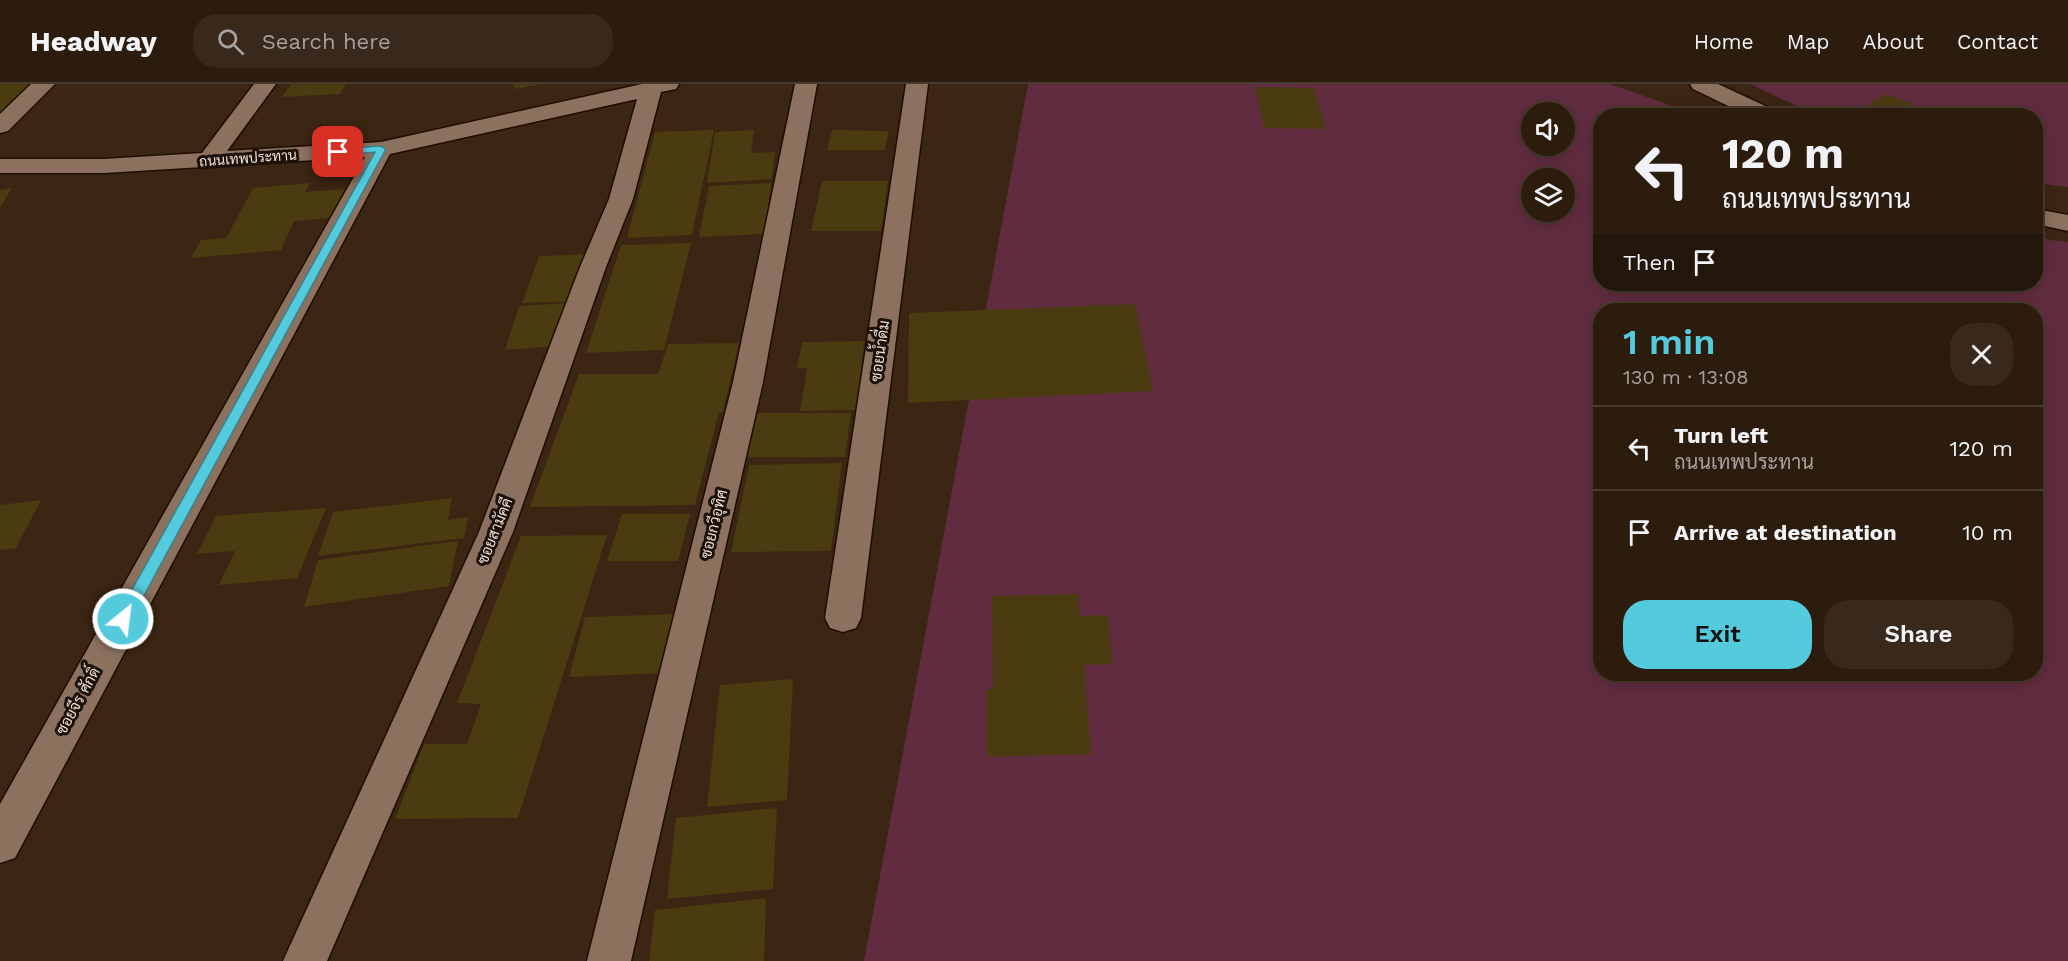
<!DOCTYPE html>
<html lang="en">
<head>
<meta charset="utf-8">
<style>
  body { margin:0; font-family:"Work Sans",Sarabun,sans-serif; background:#38291c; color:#f1f3f6; height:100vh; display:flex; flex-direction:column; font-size:22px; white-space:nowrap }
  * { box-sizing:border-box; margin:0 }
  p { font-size:20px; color:#a6a19e }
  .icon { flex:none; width:33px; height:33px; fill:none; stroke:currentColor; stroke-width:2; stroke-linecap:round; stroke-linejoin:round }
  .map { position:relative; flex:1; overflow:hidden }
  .sheet { position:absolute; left:1593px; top:219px; width:450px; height:378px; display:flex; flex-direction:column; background:#2c1c0e; border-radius:24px; box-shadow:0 3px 15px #0003,0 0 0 2px #483a2e }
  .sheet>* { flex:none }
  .banner { position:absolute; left:1593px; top:24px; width:450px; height:183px; border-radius:24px; box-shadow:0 3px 15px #0003,0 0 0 2px #483a2e; background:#2c1c0e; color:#f1f3f6; overflow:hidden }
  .controls { position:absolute; left:1521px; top:18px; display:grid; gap:12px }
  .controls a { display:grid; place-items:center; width:54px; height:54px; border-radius:50%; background:#2c1c0e; box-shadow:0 3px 15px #0003,0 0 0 2px #483a2e; font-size:30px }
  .pin { position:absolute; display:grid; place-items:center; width:51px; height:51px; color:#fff; margin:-26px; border-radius:12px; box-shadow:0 3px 9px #0006 }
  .me { position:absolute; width:66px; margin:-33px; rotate:29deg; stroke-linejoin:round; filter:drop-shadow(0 0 4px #0008) }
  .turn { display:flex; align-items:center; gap:21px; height:126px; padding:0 30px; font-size:27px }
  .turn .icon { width:78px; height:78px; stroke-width:2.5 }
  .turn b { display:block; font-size:42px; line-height:51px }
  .then { display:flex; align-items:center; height:57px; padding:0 30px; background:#0003; gap:12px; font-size:22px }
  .round { display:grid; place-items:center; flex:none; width:63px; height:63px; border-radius:24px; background:#38291c }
  .summary { display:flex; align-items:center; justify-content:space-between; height:102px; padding:0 30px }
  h1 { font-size:36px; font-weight:600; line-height:45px; color:#54cadd }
  .button { display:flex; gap:12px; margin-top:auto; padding:12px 30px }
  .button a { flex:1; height:69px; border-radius:24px; background:#54cadd; color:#111; font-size:24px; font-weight:600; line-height:69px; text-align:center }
  .button a+a { background:#38291c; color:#f1f3f6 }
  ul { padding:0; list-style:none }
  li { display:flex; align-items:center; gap:18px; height:84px; padding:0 30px; border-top:2px solid #483a2e }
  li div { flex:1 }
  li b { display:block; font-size:22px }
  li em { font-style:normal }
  header { display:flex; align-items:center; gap:36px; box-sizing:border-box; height:84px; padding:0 30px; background:#2c1c0e; border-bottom:2px solid #483a2e }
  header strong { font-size:28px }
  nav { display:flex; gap:33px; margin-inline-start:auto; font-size:21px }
  .search { width:420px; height:54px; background:#38291c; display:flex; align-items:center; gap:15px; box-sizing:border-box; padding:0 21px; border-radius:24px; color:#a6a19e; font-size:22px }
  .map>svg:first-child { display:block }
</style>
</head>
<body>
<header>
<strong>Headway</strong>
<div class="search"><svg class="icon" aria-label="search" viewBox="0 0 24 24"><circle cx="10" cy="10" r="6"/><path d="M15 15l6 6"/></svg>Search here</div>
<nav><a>Home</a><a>Map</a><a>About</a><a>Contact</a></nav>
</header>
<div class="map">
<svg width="2068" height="877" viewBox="0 0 2068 877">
  <rect width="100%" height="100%" fill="#3b2513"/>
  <!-- green -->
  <g fill="#612c40" fill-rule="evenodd">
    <path d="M1028,0H1610L1698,31L1600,32V200H2036V151L2050,156L2068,158V877H864ZM1532,28H1564V62H1532ZM1532,94H1564V128H1532ZM1600,226H2036V590H1600Z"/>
    <path d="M1750,0H2068V103L2036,99V32L1816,31Z"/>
  </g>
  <!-- building -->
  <g fill="#4a3b11">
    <path d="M0,0H33L0,34Z"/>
    <path d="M291,0H346L340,10L282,13Z"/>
    <path d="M513,0H538V1L514,5Z"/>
    <path d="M1255,3L1314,4L1326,45L1264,44Z"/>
    <path d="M1886,10L1912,20L1894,32H1849Z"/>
    <path d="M714,46L692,151L627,154L655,48Z"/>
    <path d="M754,46L751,69L775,68L772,95L707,99L715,48Z"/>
    <path d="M832,46L889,47L885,66H827Z"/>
    <path d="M822,97H888L881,147H811Z"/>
    <path d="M310,99L305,108L346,105L333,134L294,137L281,166L191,174L201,156L226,154L253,104Z"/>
    <path d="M771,99L765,150L699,153L709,102Z"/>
    <path d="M12,104L0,124V106Z"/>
    <path d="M691,159L664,266L586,269L621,161Z"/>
    <path d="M593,170L578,217L522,219L539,172Z"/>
    <path d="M569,219L558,262L505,266L519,222Z"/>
    <path d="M1135,220L1153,307L908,319L909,229Z"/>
    <path d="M864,257L857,326L800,327L807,284H797L802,258Z"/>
    <path d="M739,259L723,328H719L695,421L530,423L579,290H658L668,260Z"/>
    <path d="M757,329H851L845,373H747Z"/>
    <path d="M842,379L831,467L731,468L749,381Z"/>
    <path d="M452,414L448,436L468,433L464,454L318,472L333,428Z"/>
    <path d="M41,416L16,464L0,466V421Z"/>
    <path d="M326,424L297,494L219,501L235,467L197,470L216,432Z"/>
    <path d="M622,430H690L678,477H607Z"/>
    <path d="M607,451L518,734L395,735L424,660H467L481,620L457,619L521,452Z"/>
    <path d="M458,457L449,502L304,523L318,476Z"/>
    <path d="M1078,510L1080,532L1108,531L1113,580L1084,581L1091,670L987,673L986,606L993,605L992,512Z"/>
    <path d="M679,530L667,589L569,593L585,533Z"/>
    <path d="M793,595L787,716L707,723L720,601Z"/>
    <path d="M777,724L773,805L667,815L676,734Z"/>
    <path d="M766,814L764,877H649L655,826Z"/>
  </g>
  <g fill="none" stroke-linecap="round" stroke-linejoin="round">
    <defs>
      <g id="minor">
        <path d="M31,0H55L8,47L0,49V30Z"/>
        <path d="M254,0H276L227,67L381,58L642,0H679L676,5L661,8L633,115L606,183L513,448L327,877H283L479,448L580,183L609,115L637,15L390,70L15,774L0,779V720L365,73L104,89H0V75H104L202,69Z"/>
        <path d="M795,0H817L763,298L631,877H587L733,298Z"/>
        <path d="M906,0H928L861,534L856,544L843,548L830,544L825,534Z"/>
        <path d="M1690,0H1718L1776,27L1779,32H1749L1693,5Z"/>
        <path d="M2036,125L2068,131V147L2036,140Z"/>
      </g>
    </defs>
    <!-- minor casing -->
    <use href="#minor" stroke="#210d00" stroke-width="3"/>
    <!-- minor -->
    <use href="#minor" fill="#8b715e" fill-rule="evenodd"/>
  </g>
  <!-- route -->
  <path fill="#54cadd" stroke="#378390" stroke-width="1.5" d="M381,62L386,65L129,539H118L116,535L118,531L375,68L338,71L334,68L338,65Z"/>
  <g text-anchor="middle" stroke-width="6" stroke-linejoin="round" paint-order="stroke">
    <!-- far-street labels -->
    <g font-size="14" fill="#f0e1d6" stroke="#1b1109">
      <text transform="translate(248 74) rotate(-4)" y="5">ถนนเทพประทาน</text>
    </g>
    <!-- street labels -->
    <g font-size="15" fill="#f0e1d6" stroke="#1b1109">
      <text transform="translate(880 267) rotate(-82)" y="5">ซอยน้ำดื่ม</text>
      <text transform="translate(714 440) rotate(-76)" y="5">ซอยกวีอุทิศ</text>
      <text transform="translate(495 447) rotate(-68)" y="5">ซอยสามัคคี</text>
      <text transform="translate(78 617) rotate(-61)" y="5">ซอยจีร ศักดิ์</text>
    </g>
  </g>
</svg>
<div class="controls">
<a><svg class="icon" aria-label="sound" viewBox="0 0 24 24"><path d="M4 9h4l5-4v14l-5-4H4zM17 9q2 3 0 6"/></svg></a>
<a><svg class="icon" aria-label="layers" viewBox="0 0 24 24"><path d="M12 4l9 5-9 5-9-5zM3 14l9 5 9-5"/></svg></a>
</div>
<div class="pin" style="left:338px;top:68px;background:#d93025"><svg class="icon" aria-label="arrive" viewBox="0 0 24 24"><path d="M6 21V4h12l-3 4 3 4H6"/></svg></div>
<svg class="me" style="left:123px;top:535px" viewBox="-20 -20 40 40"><circle r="17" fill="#54cadd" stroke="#fff" stroke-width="3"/><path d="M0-11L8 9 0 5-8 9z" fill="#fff"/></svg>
<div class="banner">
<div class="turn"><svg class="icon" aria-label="left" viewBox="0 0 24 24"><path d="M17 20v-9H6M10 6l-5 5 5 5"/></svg><div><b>120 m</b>ถนนเทพประทาน</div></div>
<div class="then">Then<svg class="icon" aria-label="arrive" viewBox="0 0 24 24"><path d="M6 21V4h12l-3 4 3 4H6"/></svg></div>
</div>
<section class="sheet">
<div class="summary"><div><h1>1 min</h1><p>130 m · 13:08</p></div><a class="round"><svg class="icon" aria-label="close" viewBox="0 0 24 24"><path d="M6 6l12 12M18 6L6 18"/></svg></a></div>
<ul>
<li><svg class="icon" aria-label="left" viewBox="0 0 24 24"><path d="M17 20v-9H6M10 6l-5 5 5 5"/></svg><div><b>Turn left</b><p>ถนนเทพประทาน</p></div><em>120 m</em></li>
<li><svg class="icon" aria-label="arrive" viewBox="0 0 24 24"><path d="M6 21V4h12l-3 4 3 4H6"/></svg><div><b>Arrive at destination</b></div><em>10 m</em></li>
</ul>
<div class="button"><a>Exit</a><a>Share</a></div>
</section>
</div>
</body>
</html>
